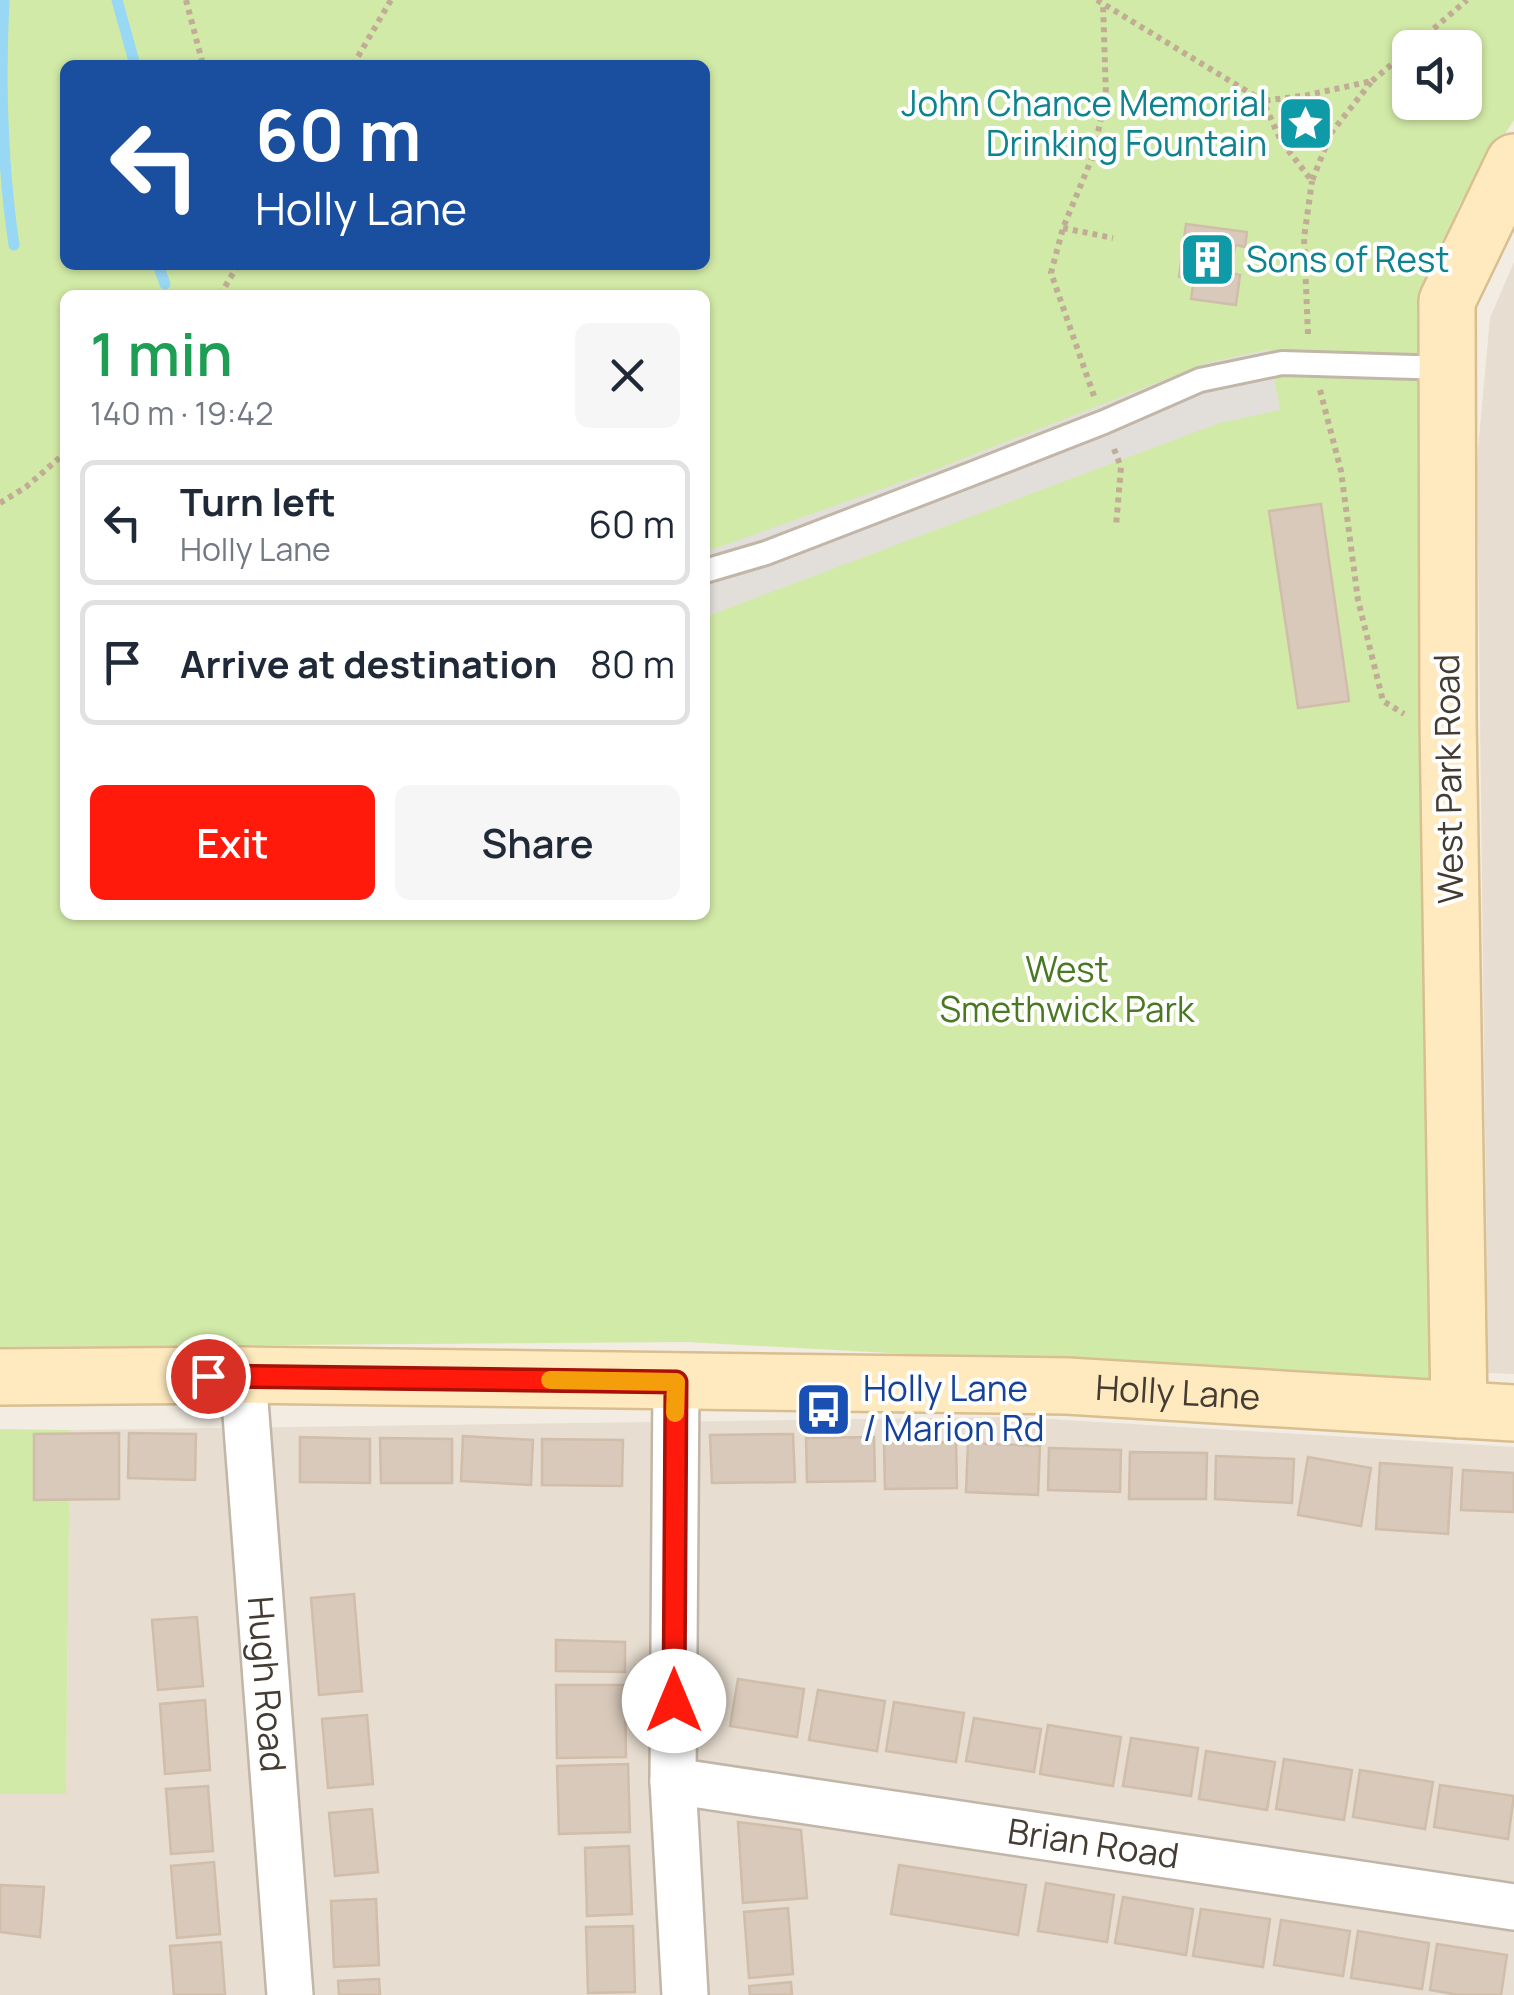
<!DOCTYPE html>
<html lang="en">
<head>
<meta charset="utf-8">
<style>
  body { margin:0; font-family:Manrope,sans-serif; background:#f6f6f7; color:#1f2937; height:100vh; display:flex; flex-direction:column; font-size:38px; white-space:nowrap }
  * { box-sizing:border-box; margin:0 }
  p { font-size:32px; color:#747a83 }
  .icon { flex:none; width:55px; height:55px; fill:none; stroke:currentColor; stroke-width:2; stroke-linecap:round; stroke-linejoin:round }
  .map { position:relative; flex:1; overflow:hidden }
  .details { position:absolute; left:60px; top:290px; width:650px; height:630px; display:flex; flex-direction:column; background:#fff; border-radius:15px; box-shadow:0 2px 8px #0004 }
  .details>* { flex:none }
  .guide { position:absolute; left:60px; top:60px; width:650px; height:210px; border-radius:15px; box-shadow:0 2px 8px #0004; background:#1a4fa0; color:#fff; overflow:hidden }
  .controls { position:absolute; left:1392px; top:30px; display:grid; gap:20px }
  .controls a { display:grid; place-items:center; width:90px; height:90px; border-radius:15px; background:#fff; box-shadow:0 2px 8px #0004; font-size:50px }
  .pin { position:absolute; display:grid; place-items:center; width:85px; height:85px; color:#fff; margin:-42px; border:5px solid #fff; border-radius:50%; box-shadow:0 2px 10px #0007 }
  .me { position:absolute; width:110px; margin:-55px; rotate:0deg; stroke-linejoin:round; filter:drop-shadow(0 0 8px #0008) }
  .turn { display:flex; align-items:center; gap:35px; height:210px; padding:0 30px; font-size:45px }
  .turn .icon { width:130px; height:130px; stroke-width:2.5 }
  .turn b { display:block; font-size:70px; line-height:85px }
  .round { display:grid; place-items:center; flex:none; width:105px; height:105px; border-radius:15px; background:#f6f6f7 }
  .overview { display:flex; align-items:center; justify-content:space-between; height:170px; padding:0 30px }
  h1 { font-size:60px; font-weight:600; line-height:75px; color:#1e9e55 }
  .cta { display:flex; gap:20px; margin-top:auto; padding:20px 30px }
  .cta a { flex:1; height:115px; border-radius:15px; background:#ff1a0c; color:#fff; font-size:40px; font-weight:600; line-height:115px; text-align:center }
  .cta a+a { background:#f6f6f7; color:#1f2937 }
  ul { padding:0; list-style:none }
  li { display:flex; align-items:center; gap:30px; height:125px; margin:0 20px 15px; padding:0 10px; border:5px solid #e0e1e3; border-radius:15px }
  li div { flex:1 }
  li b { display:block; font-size:38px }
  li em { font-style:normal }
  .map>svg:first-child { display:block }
</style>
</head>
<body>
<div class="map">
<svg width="1514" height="1995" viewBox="0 0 1514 1995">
  <rect width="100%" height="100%" fill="#f2ece2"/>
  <!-- residential -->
  <g fill="#e7ddd0">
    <path d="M1514,262V1374L1488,1373L1477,461L1490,318Z"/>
    <path d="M1014,1417L1514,1447V1995H0V1794H66L70,1430Z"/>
  </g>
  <!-- green -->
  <g fill="#d2eaa7" fill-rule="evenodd">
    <path d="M0,0H1514V120L1459,205L1426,301L1443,1383L688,1342L0,1347ZM1410,48H1465V102H1410ZM65,65H705V265H65ZM65,295H705V915H65Z"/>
    <path d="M0,1429L70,1430L66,1794H0Z"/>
  </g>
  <!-- parking -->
  <path fill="#e2dfdb" d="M1269,349L1280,410L1219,423L705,617V552L929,472L1207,363Z"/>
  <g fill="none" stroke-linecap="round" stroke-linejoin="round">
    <!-- stream -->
    <g stroke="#99d8f4" stroke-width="11">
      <path d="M4,0C0,82 2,164 14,245"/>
      <path d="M117,0L135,65"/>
      <path d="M158,265L165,284"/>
    </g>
  </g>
  <!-- building -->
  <g fill="#d8c9ba" stroke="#d0bdaa" stroke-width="2.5">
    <path d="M1186,224L1247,232L1245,247L1235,245L1231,273L1240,275L1236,305L1191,299L1194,279L1179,277Z"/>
    <path d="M1321,504L1349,701L1298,708L1269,511Z"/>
    <path d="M119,1433V1499L34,1500V1434Z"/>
    <path d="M129,1433L196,1434L195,1480L128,1478Z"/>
    <path d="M793,1434L795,1482L712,1483L710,1435Z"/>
    <path d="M463,1436L533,1440L531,1485L461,1481Z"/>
    <path d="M300,1437L370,1439V1483L300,1482Z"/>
    <path d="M874,1437L875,1481L807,1482L806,1438Z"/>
    <path d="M380,1438L452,1439V1483H381Z"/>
    <path d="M542,1439L623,1440L622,1486L542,1485Z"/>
    <path d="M956,1442L957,1488L885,1489L884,1443Z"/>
    <path d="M968,1443L1040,1446L1038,1495L966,1492Z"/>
    <path d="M1049,1448L1121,1450L1120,1492L1048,1490Z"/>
    <path d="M1130,1452L1207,1453L1206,1499H1129Z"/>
    <path d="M1216,1456L1294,1459L1292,1503L1215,1499Z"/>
    <path d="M1308,1457L1371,1468L1361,1526L1298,1515Z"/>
    <path d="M1380,1463L1452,1468L1448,1534L1376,1529Z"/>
    <path d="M1463,1470L1514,1473V1512L1461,1510Z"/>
    <path d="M354,1594L362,1691L319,1695L311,1598Z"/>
    <path d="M197,1617L203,1686L158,1690L152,1620Z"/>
    <path d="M556,1640L625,1642V1672L556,1671Z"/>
    <path d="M738,1679L804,1689L797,1737L730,1726Z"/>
    <path d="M556,1685H625L626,1757L557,1758Z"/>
    <path d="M818,1690L885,1701L877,1751L809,1740Z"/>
    <path d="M205,1700L210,1770L165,1774L160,1704Z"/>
    <path d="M894,1702L964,1713L956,1762L886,1751Z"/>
    <path d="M367,1715L373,1784L328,1788L322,1719Z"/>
    <path d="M974,1718L1041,1729L1034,1772L966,1761Z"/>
    <path d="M1048,1725L1121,1737L1113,1786L1040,1774Z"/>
    <path d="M1131,1738L1198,1748L1191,1796L1123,1786Z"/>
    <path d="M1206,1751L1275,1762L1267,1810L1199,1799Z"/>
    <path d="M1284,1759L1352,1770L1344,1820L1276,1809Z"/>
    <path d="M628,1764L630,1832L559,1834L557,1766Z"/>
    <path d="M1360,1770L1433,1782L1425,1829L1353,1817Z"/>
    <path d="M1440,1785L1514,1796L1508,1839L1434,1827Z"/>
    <path d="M208,1786L213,1851L171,1854L166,1789Z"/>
    <path d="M372,1809L378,1872L335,1876L329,1813Z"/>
    <path d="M738,1822L801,1830L807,1898L743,1903Z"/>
    <path d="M629,1846L632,1914L587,1916L585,1848Z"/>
    <path d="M214,1862L220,1934L177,1938L171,1866Z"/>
    <path d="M899,1865L1026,1885L1018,1935L891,1914Z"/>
    <path d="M1046,1883L1114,1895L1107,1942L1038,1931Z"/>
    <path d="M0,1885L44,1887L40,1937L0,1932Z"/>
    <path d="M1123,1897L1193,1909L1186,1955L1115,1943Z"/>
    <path d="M376,1899L379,1965L334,1967L331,1901Z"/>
    <path d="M788,1908L793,1974L749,1978L744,1912Z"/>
    <path d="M1201,1909L1270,1919L1263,1967L1193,1956Z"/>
    <path d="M1281,1920L1350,1931L1343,1976L1274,1965Z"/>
    <path d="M633,1926L635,1992L588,1993L586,1927Z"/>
    <path d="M1358,1931L1429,1943L1422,1989L1351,1978Z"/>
    <path d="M221,1942L225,1995H174L170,1946Z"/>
    <path d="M1437,1944L1507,1955L1501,1995H1459L1430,1990Z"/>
    <path d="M379,1979L380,1995H339L338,1981Z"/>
    <path d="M791,1982L792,1995H750L749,1986Z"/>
  </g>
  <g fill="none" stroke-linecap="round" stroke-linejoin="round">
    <defs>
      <path id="lane" d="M705,571L766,553L971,474L1104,422L1200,380L1282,363L1448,368"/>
      <g id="street">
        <path id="s1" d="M243,1375L290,1995"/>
        <path d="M676,1382L673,1781L685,1995"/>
        <path id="s2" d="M673,1781L1514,1907"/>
      </g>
      <g id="secondary">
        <path id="s3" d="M0,1377L243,1375L1067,1386L1514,1413"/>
        <path d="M1459,1410L1448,719L1447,301L1514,162"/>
      </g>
    </defs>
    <!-- lane casing -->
    <use href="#lane" stroke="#c1b6a7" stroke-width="28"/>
    <!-- street casing -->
    <use href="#street" stroke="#c1b6a7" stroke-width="50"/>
    <!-- secondary casing -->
    <use href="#secondary" stroke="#d9bf90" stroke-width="60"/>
    <!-- path -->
    <g stroke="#c1ad95" stroke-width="6" stroke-dasharray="5 5" stroke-linecap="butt">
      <path d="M186,0L203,65"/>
      <path d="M1097,0L1263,101L1281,141L1312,181L1331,133L1372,81L1308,95L1263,101"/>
      <path d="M1411,48L1467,0"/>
      <path d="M353,65L391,0"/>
      <path d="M1372,81L1410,49"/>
      <path d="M1063,228L1113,238"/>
      <path d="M220,295L238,265"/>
      <path d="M1308,334L1304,238L1312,181"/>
      <path d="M1320,390L1341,471L1358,600L1383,701L1404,714"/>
      <path d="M1094,396L1051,273L1063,228L1092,158L1106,97L1103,3"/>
      <path d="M1114,449L1121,467L1116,526"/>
      <path d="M0,503L26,487L65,453"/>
    </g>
    <!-- lane -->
    <use href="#lane" stroke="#fff" stroke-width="22"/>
    <!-- street -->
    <use href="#street" stroke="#fff" stroke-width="45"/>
    <!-- secondary -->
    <use href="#secondary" stroke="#ffeabf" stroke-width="55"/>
  </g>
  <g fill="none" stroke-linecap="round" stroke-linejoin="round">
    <defs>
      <path id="route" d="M208,1376L676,1382L674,1701"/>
    </defs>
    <!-- route casing -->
    <use href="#route" stroke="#a61108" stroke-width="25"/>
    <!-- route -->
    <use href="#route" stroke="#ff1a0c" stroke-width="18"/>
    <!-- slow -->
    <path stroke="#f59e0b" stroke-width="18" d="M550,1380L676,1382L675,1413"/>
  </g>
  <!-- icons -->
  <defs>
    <symbol id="sight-square" viewBox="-11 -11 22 22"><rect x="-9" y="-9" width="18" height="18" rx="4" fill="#0f9aa8" stroke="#fff"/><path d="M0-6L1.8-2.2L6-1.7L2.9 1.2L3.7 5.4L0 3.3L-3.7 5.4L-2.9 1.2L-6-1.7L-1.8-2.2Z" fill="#fff"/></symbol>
    <symbol id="building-square" viewBox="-11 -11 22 22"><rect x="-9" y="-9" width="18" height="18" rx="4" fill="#0f9aa8" stroke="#fff"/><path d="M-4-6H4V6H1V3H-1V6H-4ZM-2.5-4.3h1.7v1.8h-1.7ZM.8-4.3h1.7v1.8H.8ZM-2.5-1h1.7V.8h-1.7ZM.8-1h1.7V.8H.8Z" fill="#fff"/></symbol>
    <symbol id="bus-square" viewBox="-11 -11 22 22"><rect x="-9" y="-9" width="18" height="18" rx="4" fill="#1a4fb4" stroke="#fff"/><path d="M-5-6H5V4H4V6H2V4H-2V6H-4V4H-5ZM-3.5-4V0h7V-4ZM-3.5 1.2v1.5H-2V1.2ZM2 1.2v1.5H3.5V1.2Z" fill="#fff"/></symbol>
  </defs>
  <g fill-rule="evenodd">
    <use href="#sight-square" x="1274" y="92" width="63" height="63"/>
    <use href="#building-square" x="1176" y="228" width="63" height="63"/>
    <use href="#bus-square" x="792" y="1378" width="63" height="63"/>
  </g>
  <g text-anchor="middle" stroke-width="8" stroke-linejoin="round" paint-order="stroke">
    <!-- culture labels -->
    <g font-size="35" fill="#0d838f" stroke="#fff" text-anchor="end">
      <text x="1267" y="116">John Chance Memorial<tspan x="1267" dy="40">Drinking Fountain</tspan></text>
      <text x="1246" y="272" text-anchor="start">Sons of Rest</text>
    </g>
    <!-- street labels -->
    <g font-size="35" fill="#443b32" stroke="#fff">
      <text transform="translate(1449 779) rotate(-91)" y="12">West Park Road</text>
      <text dy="12" stroke="none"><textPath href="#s3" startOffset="1178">Holly Lane</textPath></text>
      <text dy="12" stroke="none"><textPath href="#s1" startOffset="310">Hugh Road</textPath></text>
      <text dy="12" stroke="none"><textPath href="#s2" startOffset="425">Brian Road</textPath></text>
    </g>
    <!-- park labels -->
    <g font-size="35" fill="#4b7923" stroke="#fff">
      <text x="1067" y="982">West<tspan x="1067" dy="40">Smethwick Park</tspan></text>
    </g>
    <!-- transit labels -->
    <g font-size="35" fill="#164399" stroke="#fff" text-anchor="start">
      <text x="863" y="1401">Holly Lane<tspan x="863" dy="40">/ Marion Rd</tspan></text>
    </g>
  </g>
</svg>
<div class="controls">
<a><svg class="icon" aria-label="sound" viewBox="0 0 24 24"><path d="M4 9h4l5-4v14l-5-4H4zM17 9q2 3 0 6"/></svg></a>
</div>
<div class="pin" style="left:208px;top:1376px;background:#d93025"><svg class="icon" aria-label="arrive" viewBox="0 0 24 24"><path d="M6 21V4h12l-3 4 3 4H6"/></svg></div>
<svg class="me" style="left:674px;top:1701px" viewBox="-20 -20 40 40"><circle r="19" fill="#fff"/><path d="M0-13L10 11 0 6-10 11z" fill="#ff1a0c"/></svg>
<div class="guide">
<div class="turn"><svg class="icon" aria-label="left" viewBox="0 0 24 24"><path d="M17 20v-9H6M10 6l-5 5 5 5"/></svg><div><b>60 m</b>Holly Lane</div></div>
</div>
<section class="details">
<div class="overview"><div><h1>1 min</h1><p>140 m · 19:42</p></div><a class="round"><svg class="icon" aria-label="close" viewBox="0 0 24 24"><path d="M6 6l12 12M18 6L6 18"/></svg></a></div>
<ul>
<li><svg class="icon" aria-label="left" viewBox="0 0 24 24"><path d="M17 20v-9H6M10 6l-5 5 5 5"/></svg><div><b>Turn left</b><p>Holly Lane</p></div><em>60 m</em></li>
<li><svg class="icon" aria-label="arrive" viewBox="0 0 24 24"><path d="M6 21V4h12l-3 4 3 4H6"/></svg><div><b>Arrive at destination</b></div><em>80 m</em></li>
</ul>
<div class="cta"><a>Exit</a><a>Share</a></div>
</section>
</div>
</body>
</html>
